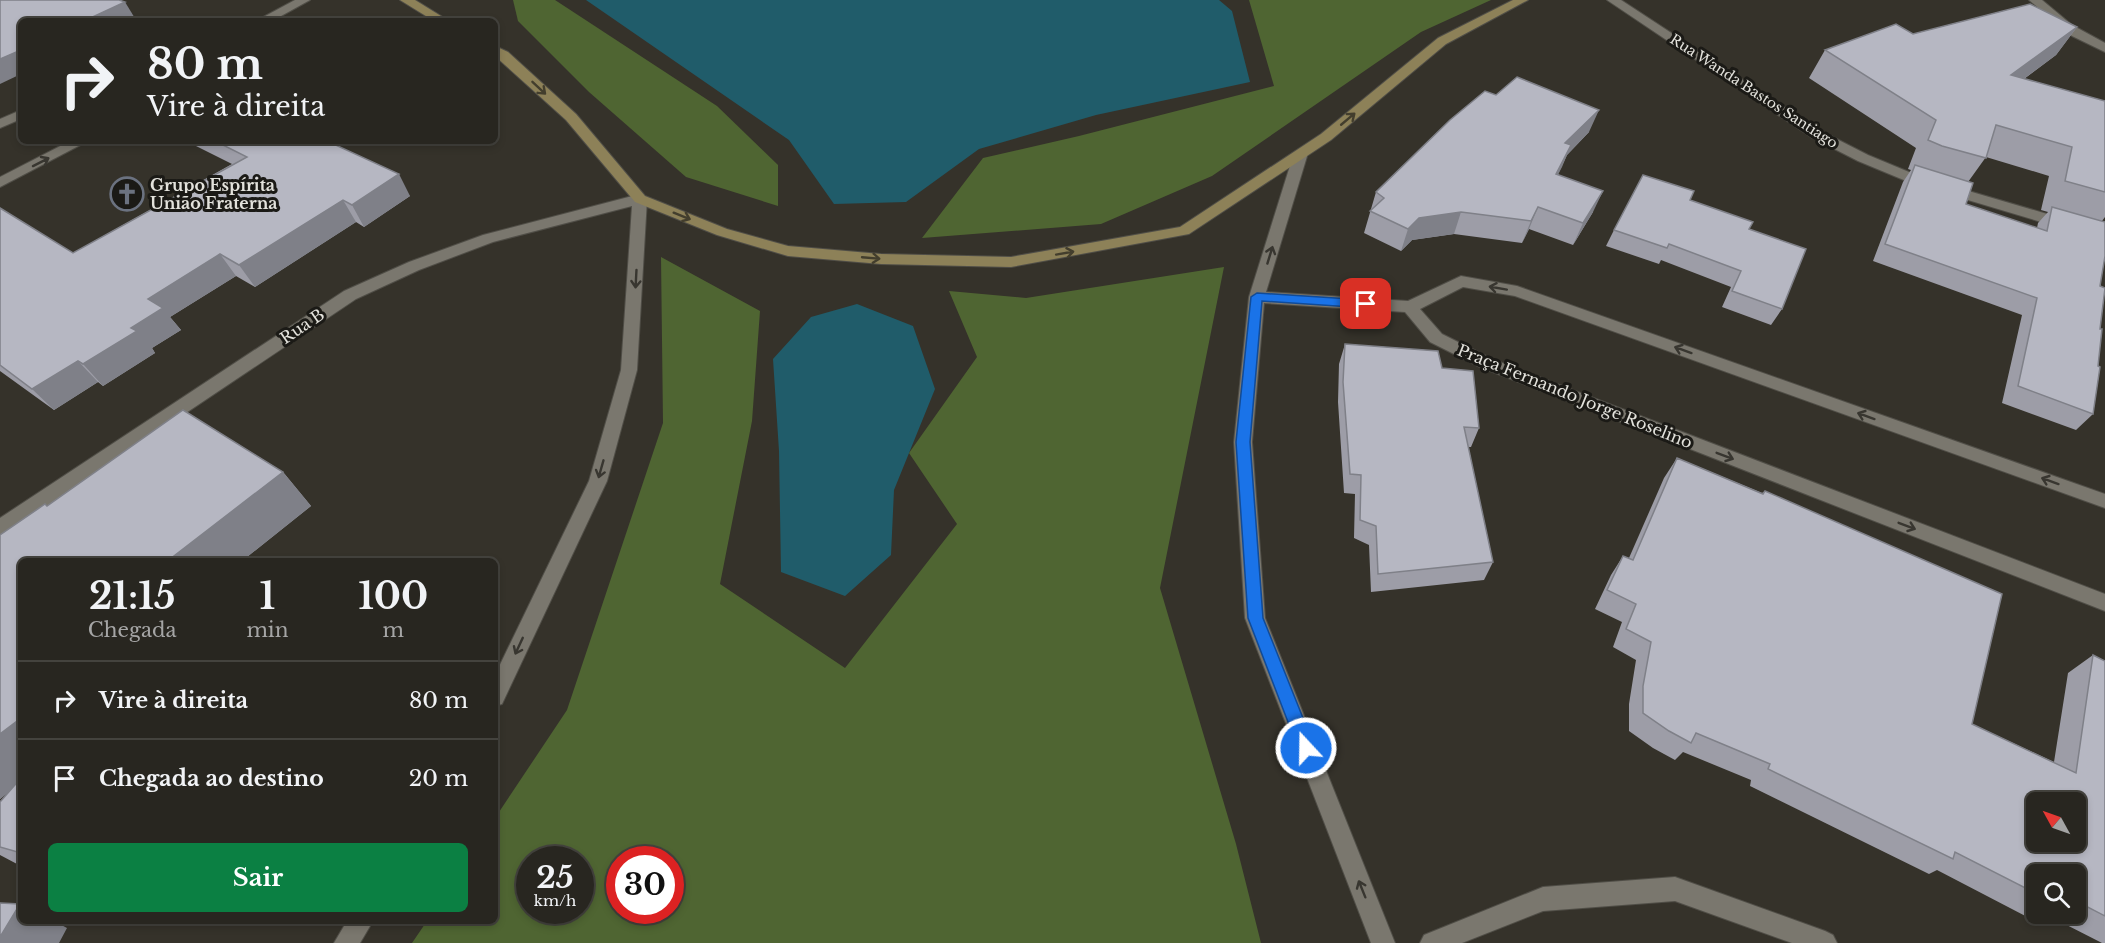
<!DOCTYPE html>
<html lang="pt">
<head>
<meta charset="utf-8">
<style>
  body { margin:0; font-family:"Libre Baskerville",serif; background:#302e29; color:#f1f3f6; height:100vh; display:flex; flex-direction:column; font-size:22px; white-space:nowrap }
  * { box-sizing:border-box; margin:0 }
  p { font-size:20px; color:#a5a5a5 }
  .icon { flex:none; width:33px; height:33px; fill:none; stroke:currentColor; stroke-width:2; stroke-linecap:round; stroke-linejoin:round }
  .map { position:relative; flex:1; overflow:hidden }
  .drawer { position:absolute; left:18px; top:558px; width:480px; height:366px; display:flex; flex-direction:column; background:#282620; border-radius:9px; box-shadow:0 3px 9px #0003,0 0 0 2px #44433e }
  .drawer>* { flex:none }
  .banner { position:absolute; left:18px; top:18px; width:480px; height:126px; border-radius:9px; box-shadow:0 3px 9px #0003,0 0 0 2px #44433e; background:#282620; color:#f1f3f6; overflow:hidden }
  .needle { width:39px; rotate:310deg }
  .controls { position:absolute; left:2026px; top:792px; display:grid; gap:12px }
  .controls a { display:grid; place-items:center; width:60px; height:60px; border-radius:9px; background:#282620; box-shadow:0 3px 9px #0003,0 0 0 2px #44433e; font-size:30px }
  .speed { position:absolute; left:516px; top:846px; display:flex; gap:12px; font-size:30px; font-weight:700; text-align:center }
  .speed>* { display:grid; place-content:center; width:78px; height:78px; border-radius:50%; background:#282620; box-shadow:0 3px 9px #0003,0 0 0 2px #44433e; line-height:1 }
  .speed small { font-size:15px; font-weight:400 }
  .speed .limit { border:9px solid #d22; background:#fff; color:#111 }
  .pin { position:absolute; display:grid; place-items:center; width:51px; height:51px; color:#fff; margin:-26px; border-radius:12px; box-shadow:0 3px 9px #0006 }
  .me { position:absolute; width:66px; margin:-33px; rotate:339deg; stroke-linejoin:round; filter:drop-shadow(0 0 4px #0008) }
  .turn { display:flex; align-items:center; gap:21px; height:126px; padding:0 30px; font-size:27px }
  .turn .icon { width:78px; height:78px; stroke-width:2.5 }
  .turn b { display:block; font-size:42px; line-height:51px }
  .eta { display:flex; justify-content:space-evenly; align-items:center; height:102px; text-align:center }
  .eta b { font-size:36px; font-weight:700; line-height:42px }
  .cta { display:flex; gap:12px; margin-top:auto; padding:12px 30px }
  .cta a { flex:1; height:69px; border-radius:9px; background:#0b8043; color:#fff; font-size:24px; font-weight:700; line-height:69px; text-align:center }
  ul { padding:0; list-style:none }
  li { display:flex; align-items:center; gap:18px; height:78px; padding:0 30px; border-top:2px solid #44433e }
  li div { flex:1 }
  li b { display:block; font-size:22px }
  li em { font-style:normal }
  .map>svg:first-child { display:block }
</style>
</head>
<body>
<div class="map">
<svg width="2105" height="943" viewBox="0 0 2105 943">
  <rect width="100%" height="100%" fill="#35322a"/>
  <!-- forest -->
  <g fill="#4f6532" fill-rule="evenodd">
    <path d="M513,0H555L717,106L778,165V206L686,177L589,92L518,21Z"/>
    <path d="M1249,0H1491L1421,32L1212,176L1101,224L922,238L983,158L1079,136L1274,86Z"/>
    <path d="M661,257L760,311L752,421L720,584L845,668L957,524L909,453L977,357L949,291L1026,298L1224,267L1160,588L1236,844L1261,943H412L427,921H495V818L567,710L663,423ZM530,860H580V910H530ZM620,860H670V910H620Z"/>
  </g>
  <!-- water -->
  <g fill="#205c6a">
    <path d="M586,0H1219L1232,11L1250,82L1096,115L979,149L906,202L834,204L789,140Z"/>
    <path d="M857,304L913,326L935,389L894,490L891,555L845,596L781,572L779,451L773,359L811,317Z"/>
  </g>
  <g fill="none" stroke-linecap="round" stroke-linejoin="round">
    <defs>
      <g id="street">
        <path d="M295,0H310L272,21H256Z"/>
        <path d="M1607,0H1621L1821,131L1868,155L1921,177L2105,231V241L1911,183L1858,161L1811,137Z"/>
        <path d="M2029,0H2042L2072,25L2105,43V52L2072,36Z"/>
        <path d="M21,110V119L0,128V119Z"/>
        <path d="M70,141H88L0,187V177Z"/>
        <path d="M1301,149L1308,153L1266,292L1408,301L1461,276L1517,286L2105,494V508L1515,296L1463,287L1420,309L1442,334L1492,359L2105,594V611L1480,367L1430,342L1405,312L1264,303L1252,442L1265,618L1395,943H1371L1245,618L1234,442L1249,297L1294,153Z"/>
        <path d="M640,194L647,199L637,370L607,481L502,704L495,706V675L589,481L621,370L632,206L493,242L419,270L356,299L7,533L0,536V518L344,291L409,262L483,235Z"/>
        <path d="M1675,877L1825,931L1833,935L1837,943H1792L1675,901L1543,911L1462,943H1420L1424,935L1543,887Z"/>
        <path d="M347,921H373L360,943H334Z"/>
      </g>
      <g id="secondary">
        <path d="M400,0H415L449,21H434Z"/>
        <path d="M1513,0H1528L1446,44L1331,140L1189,234L1011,267L881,264L788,256L717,235L635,202L566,120L495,56V46L508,52L576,114L645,196L727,229L788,246L881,254L1011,257L1180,227L1321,134L1438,38Z"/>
      </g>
    </defs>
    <!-- street casing -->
    <use href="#street" stroke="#504e47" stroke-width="2"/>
    <!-- secondary casing -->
    <use href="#secondary" stroke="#504e47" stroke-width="2"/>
    <!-- street -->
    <use href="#street" fill="#7a776e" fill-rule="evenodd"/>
    <!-- secondary -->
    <use href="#secondary" fill="#8d8158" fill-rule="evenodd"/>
  </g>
  <!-- wall -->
  <g fill="#9d9da7" fill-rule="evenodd">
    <path d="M2077,27L2056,55L2024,79L2105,101V217L2102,221L2100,329L2093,414L2076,430L2002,403L2022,315L1873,261L1903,182L1911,170L1908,169L1916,148L1809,78L1825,50L1913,34ZM1986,157L2049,176L2041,210L2048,212L2038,223L2037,228L1966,204L1968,182Z"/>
    <path d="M1496,95L1589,132L1567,155L1558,174L1593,212L1573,245L1529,229L1522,243L1454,234L1412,240L1401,251L1364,233L1376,192Z"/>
    <path d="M186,141H327L410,196L364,227L356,222L255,287L236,276L170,317L181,330L152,348L155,353L103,386L98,382L54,410L0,371V208L73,253L232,164Z"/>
    <path d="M1690,200L1749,229L1782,309L1771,325L1722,307L1731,287L1661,260L1659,264L1606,246L1614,230Z"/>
    <path d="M1345,344L1442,368L1479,428L1471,447H1468L1493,562L1484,580L1371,592L1369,545L1354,538L1355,494L1344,493L1338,402L1339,364Z"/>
    <path d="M183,410L283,472L311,506L242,561H21V865L17,864L0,855V802L11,790L0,799V535L45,504L47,506Z"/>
    <path d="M1677,458L1762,493L1765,491L1972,724L2054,762L2068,673L2093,655L2105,661V943H2102L2051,917L2039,923L1937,870L1929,874L1750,786L1751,780L1683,752L1675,760L1653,748L1629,731V704L1636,660L1613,647L1622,622L1595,609L1611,575L1623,556L1629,558L1664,478ZM2037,874H2076V914H2037Z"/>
  </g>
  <!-- shaded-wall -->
  <g fill="#7f8088">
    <path d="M125,2L136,20L134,21H84Z"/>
    <path d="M2077,27L2056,55L1990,104L2011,75Z"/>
    <path d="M21,50V74L0,84V59Z"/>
    <path d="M1599,110L1589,132L1567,155L1562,167L1547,196L1565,143Z"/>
    <path d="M399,174L410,196L364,227L352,205Z"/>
    <path d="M1603,191L1593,212L1573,245L1583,223Z"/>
    <path d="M343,200L356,222L255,287L239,265Z"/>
    <path d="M1538,207L1529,229L1522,243L1531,221Z"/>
    <path d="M1461,212L1454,234L1412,240L1401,251L1408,229L1419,218Z"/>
    <path d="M220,254L236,276L170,317L181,330L152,348L155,353L103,386L83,364L131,328L148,299Z"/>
    <path d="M78,361L98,382L54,410L32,389Z"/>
    <path d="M283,472L311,506L242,561H173L170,559Z"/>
    <path d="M21,718V782L0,799V734Z"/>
    <path d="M20,904L21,905V921H54L67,928L59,943H0V937Z"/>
  </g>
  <!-- building -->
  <g fill="#b6b7c2" stroke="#7f8088" stroke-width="1.5" fill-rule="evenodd">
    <path d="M0,0H119L125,2L84,21H21V50L0,59Z"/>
    <path d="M2030,4L2077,27L2011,75L2105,101V192L2065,181L2072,147L1996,125L1986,158L1942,146L1928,140L1936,120L1825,50L1896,24L1913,34Z"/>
    <path d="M1517,77L1599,110L1565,143L1571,145L1556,174L1603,191L1583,223L1538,207L1531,221L1461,212L1419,218L1408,229L1370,211L1384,198L1376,192L1450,120L1485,91L1496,95Z"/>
    <path d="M215,141H327L399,174L352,205L343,200L239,265L220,254L148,299L163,308L131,328L137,331L83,364L78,361L32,389L0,365V208L73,253L247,157Z"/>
    <path d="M1915,165L1973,183L1966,204L2047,231L2052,207L2105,222V256L2100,286L2105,288L2100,329H2102L2098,366L2100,367L2093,414L2018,386L2037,298L1885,244Z"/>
    <path d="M1643,175L1694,191L1690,200L1753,222L1749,229L1806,249L1782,309L1732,291L1741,271L1669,244L1667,248L1614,230Z"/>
    <path d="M1345,344L1438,351L1442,368L1473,371L1479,428L1464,427L1493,562L1378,574L1376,526L1360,520L1361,475L1350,474L1343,382Z"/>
    <path d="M183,410L283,472L170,559L182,561H21V718L0,734V535L45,504L47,506Z"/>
    <path d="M1677,458L1763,494L1765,491L2002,594L1972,724L2076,773L2093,655L2105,661V916L2076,901V874H2037V894L1955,852L1953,859L1768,769L1770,764L1696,733L1691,743L1669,731L1643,713V686L1651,642L1626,629L1636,604L1607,590L1623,556L1633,560ZM2037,802H2076V842H2037Z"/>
    <path d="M21,778V853L0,847V802Z"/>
    <path d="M0,903L20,904L0,937Z"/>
  </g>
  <!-- one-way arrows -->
  <defs><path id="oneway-shaft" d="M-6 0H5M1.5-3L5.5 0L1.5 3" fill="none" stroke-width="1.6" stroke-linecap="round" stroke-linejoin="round" transform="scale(1.5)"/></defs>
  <g stroke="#433e2d">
    <use href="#oneway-shaft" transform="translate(539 88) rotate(43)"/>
    <use href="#oneway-shaft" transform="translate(1348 119) rotate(-40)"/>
    <use href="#oneway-shaft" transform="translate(682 216) rotate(22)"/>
    <use href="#oneway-shaft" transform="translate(1065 253) rotate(-10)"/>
    <use href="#oneway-shaft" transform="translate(871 258) rotate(5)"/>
  </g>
  <g stroke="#383630">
    <use href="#oneway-shaft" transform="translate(41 162) rotate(-27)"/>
    <use href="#oneway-shaft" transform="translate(1270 255) rotate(-73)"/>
    <use href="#oneway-shaft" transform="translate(636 279) rotate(93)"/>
    <use href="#oneway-shaft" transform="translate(1498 288) rotate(-170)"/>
    <use href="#oneway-shaft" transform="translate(1683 350) rotate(-160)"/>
    <use href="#oneway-shaft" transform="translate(1866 416) rotate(-160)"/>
    <use href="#oneway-shaft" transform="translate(1725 456) rotate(21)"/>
    <use href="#oneway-shaft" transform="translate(601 469) rotate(106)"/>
    <use href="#oneway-shaft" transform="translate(2050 481) rotate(-160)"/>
    <use href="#oneway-shaft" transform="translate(1907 526) rotate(21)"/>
    <use href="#oneway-shaft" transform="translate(519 646) rotate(115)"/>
    <use href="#oneway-shaft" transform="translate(1362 889) rotate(-112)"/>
  </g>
  <!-- route -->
  <path fill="#1a73e8" stroke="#114b97" stroke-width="1.5" d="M1257,293L1366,300L1372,304L1366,308L1262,301L1250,442L1263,618L1315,748L1312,753L1306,756L1301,753L1298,748L1248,618L1236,442L1251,297Z"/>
  <!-- icons -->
  <defs>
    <symbol id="church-ring" viewBox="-11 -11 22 22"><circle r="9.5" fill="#1b1a16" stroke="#6b7280" stroke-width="1.5"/><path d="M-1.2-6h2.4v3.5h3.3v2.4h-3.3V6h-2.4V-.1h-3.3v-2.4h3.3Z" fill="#6b7280"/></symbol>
  </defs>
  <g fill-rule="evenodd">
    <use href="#church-ring" x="108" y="175" width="38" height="38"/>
  </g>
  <g text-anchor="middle" stroke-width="6" stroke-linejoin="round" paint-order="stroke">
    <!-- far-street labels -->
    <g font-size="14" fill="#e3e2dc" stroke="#1b1a16">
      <text transform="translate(1754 91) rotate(33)" y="5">Rua Wanda Bastos Santiago</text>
    </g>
    <!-- poi labels -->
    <g font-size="16" font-weight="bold" fill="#e3e2dc" stroke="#1b1a16" text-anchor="start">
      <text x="150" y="191">Grupo Espírita<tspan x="150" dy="18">União Fraterna</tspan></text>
    </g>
    <!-- street labels -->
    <g font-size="16" fill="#e3e2dc" stroke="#1b1a16">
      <text transform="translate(302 326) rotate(-34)" y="6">Rua B</text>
      <text transform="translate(1575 396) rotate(22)" y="6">Praça Fernando Jorge Roselino</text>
    </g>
  </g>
</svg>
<div class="controls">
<a><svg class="needle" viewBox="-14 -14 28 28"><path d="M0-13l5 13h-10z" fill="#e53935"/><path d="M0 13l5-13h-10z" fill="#a5a5a5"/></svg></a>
<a><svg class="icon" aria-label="search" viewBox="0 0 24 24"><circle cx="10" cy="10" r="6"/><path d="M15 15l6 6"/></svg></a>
</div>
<div class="speed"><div>25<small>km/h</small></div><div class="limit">30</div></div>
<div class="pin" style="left:1366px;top:304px;background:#d93025"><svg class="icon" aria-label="arrive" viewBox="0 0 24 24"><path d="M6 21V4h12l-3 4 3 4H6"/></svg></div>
<svg class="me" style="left:1306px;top:748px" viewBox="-20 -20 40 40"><circle r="17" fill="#1a73e8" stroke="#fff" stroke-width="3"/><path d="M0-11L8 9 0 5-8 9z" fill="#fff"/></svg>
<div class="banner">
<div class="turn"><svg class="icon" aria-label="right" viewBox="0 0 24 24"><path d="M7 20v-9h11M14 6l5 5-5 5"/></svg><div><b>80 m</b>Vire à direita</div></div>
</div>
<section class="drawer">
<div class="eta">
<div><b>21:15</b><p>Chegada</p></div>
<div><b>1</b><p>min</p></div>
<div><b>100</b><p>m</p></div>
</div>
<ul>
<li><svg class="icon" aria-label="right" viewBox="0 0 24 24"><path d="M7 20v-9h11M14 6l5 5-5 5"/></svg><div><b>Vire à direita</b></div><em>80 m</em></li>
<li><svg class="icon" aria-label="arrive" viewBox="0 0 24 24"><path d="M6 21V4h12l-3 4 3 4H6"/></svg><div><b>Chegada ao destino</b></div><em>20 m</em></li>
</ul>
<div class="cta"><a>Sair</a></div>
</section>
</div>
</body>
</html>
